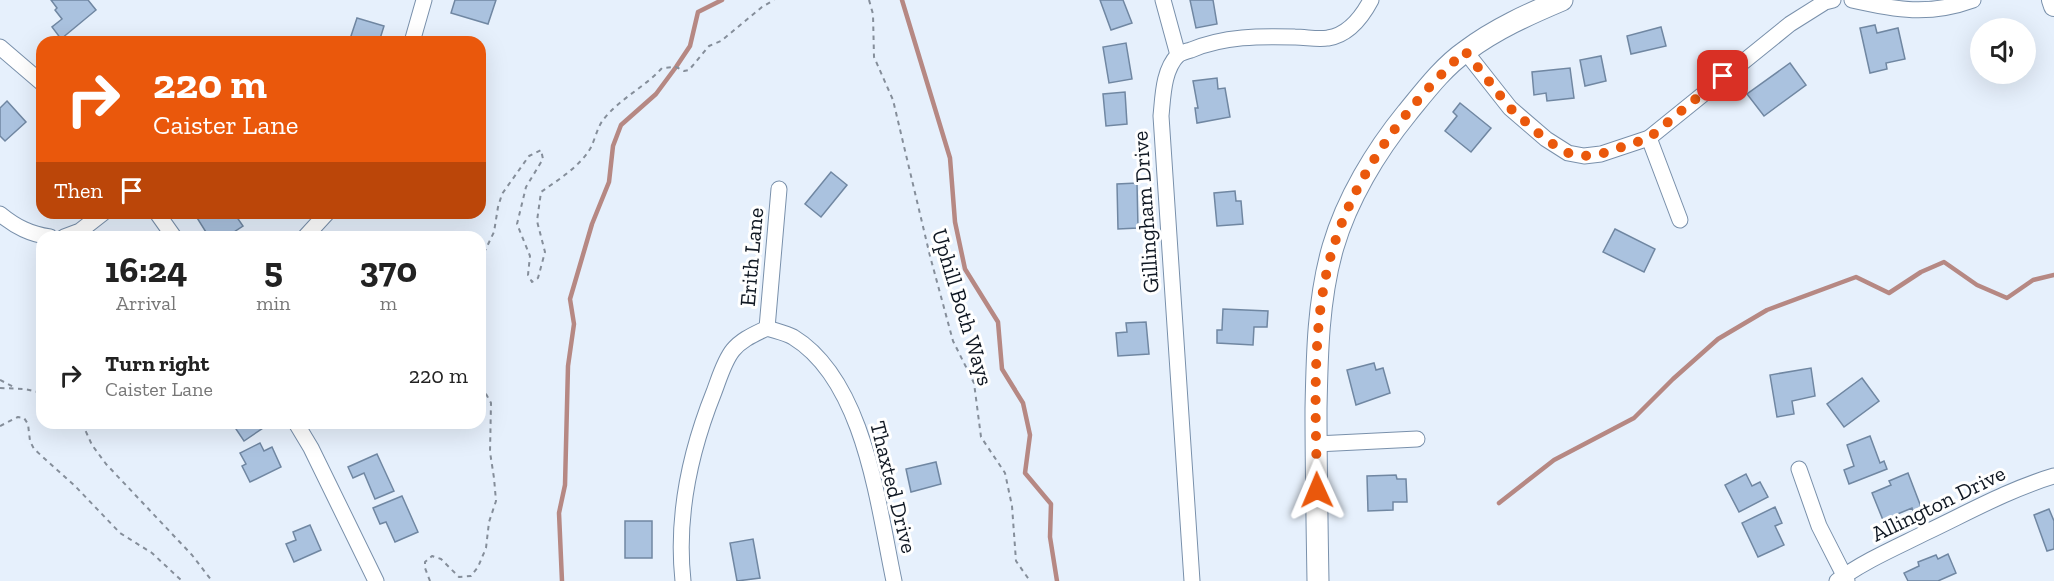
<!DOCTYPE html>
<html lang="en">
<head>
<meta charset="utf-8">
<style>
  body { margin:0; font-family:"Zilla Slab",serif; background:#f2f2f2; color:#222; height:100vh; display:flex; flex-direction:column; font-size:22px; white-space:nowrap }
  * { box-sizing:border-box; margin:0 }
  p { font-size:20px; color:#767676 }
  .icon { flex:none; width:33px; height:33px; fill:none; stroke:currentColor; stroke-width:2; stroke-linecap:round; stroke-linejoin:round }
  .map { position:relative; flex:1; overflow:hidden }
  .details { position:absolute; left:36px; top:231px; width:450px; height:198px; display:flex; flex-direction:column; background:#fff; border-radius:18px; box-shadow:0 6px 24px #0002 }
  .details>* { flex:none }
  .hud { position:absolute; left:36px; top:36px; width:450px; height:183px; border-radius:18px; box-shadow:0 6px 24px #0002; background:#ea580c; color:#fff; overflow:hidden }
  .tools { position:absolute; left:1970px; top:18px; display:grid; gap:12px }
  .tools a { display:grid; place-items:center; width:66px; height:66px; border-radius:50%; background:#fff; box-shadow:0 6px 24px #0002; font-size:30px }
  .pin { position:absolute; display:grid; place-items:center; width:51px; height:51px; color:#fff; margin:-26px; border-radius:12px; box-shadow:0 3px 9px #0006 }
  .me { position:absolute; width:66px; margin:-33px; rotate:359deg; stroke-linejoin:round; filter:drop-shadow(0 0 4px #0008) }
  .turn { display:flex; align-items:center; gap:21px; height:126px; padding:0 18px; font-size:27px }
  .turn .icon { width:78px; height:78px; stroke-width:2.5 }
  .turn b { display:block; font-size:42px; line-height:51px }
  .then { display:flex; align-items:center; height:57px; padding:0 18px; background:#0003; gap:12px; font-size:22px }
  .eta { display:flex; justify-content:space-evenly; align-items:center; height:102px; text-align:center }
  .eta b { font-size:36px; font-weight:800; line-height:42px }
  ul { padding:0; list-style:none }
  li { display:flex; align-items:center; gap:18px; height:84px; padding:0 18px }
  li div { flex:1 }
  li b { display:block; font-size:22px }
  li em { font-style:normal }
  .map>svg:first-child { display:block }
</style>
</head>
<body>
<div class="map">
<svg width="2054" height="581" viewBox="0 0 2054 581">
  <rect width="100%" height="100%" fill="#e6f0fc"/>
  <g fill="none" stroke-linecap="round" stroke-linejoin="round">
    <!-- stream -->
    <g stroke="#b68883" stroke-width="4.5">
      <path d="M902,0L950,158L955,222L965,269L998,322L1002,369L1023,403L1030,435L1025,473L1051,504L1050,537L1057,581"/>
      <path d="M1499,503L1554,460L1634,418L1673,379L1718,339L1767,310L1856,277L1889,293L1921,272L1944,262L1977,285L2007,298L2033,280L2054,275"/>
      <path d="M562,581L559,513L565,485L568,366L574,324L570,299L592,224L609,182L613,146L621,125L656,94L676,67L690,46L698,12L722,0"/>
    </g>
  </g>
  <!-- building -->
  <g fill="#aac2df" stroke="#7087a2" stroke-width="1.5">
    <path d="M51,0H88L96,10L61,39L52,27L62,19L55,10L57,8Z"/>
    <path d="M455,0H496L488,24L451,13Z"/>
    <path d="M1100,0H1123L1132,23L1111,30Z"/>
    <path d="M1190,0H1213L1217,24L1196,28Z"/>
    <path d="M357,18L384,26L379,42H349Z"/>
    <path d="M1875,25L1877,33L1898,28L1905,59L1886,63L1887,69L1870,73L1860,28Z"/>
    <path d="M1661,27L1666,46L1631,54L1627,36Z"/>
    <path d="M1126,43L1132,79L1109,83L1103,47Z"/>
    <path d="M1601,56L1606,81L1585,86L1580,60Z"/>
    <path d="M1790,63L1806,85L1764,116L1747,94Z"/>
    <path d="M1570,68L1574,98L1547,101L1546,93L1534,95L1532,72Z"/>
    <path d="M1217,78L1218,89L1225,88L1230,117L1197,123L1195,108H1198L1193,81Z"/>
    <path d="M1125,92L1127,124L1106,126L1103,94Z"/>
    <path d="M7,101L26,122L5,141L0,136V108Z"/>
    <path d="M1460,103L1491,128L1471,152L1445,131L1457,116L1453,112Z"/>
    <path d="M831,172L847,185L821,217L805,204Z"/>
    <path d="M1137,183L1138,228L1118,229L1117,184Z"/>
    <path d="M1235,191L1236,201H1241L1243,224L1217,226L1214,193Z"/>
    <path d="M194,213H234L243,226L234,232L237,237H209Z"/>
    <path d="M1615,229L1655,249L1644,272L1603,252Z"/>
    <path d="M1223,309L1268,311L1267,327H1254L1253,345L1217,343V330H1222Z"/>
    <path d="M1146,322L1149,354L1118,356L1116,333L1127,332L1126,323Z"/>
    <path d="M1374,363L1376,370L1383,368L1390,393L1356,405L1347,370Z"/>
    <path d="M1811,368L1815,396L1792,401L1794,414L1777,417L1770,375Z"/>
    <path d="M1862,378L1879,401L1844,427L1827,404Z"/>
    <path d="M232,423H259L263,428L244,441Z"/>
    <path d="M1870,436L1880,463L1884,461L1887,469L1849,484L1844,470L1854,466L1847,445Z"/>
    <path d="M260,443L264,451L272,447L281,467L250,482L242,466L246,464L240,453Z"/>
    <path d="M377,454L394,491L375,499L364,473L353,478L348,467Z"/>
    <path d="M936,462L941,484L911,492L906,469Z"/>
    <path d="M1908,473L1921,507L1913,511L1912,508L1883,520L1872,493L1891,485L1889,481Z"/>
    <path d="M1746,474L1752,486L1760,482L1768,497L1739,512L1725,485Z"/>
    <path d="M1396,475L1397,479H1406L1407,502H1393V510L1368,511L1367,476Z"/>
    <path d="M402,496L418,532L395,542L386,522L380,524L373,508Z"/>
    <path d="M1775,507L1782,523L1775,526L1784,545L1758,557L1742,523Z"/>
    <path d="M2049,509L2054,521V549L2047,551L2034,515Z"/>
    <rect x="625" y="521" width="27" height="37"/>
    <path d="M310,525L321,550L294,562L286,544L296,540L293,532Z"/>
    <path d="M753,539L760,578L737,581L730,543Z"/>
    <path d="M1948,554L1956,573L1938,581H1908L1904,573L1919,566L1918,562L1936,555L1938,559Z"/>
  </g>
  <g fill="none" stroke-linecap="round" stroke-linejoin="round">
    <defs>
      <g id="minor">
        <path d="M1163,0L1178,55"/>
        <path d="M1852,0C1896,10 1929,16 1973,0"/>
        <path d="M412,42L424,0"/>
        <path d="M0,47L42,83"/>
        <path d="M1465,51L1510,108L1546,139L1568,153L1584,156L1601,154L1649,138L1790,24L1825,2L1833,0"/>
        <path d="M1649,138L1680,220"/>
        <path d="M157,213L174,237"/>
        <path d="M0,214C16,227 30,234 50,237"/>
        <path d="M64,237L80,231L103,213"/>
        <path d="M305,237L327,213"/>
        <path d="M767,328L779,189"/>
        <path d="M296,423L311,448L376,581"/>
        <path d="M1316,444L1417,439"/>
        <path d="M1799,469L1819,526L1847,581"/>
        <path d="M683,581C676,516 690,452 714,392C719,379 724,361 733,350C742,339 755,334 767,328C776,331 786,333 793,337C865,381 878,506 894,581"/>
        <path d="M1192,581L1161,116C1163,97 1163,70 1178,55C1181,53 1187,51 1191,50C1224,36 1260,36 1295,37C1306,37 1318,40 1328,38C1348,35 1362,17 1371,0"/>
        <path d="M1837,581C1864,561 1897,547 1927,532C1969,512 2010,489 2054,476"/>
      </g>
      <path id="tertiary" d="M2052,0L2054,6"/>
      <path id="secondary" d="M1318,581C1317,524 1316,466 1316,409C1317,355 1318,299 1333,247C1347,199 1376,151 1407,113C1425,91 1443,67 1466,51C1495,29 1529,14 1562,0"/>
    </defs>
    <!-- minor casing -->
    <use href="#minor" stroke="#7990ab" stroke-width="17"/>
    <!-- tertiary casing -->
    <use href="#tertiary" stroke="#7990ab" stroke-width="22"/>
    <!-- secondary casing -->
    <use href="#secondary" stroke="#7990ab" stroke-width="23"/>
    <!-- path -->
    <g stroke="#858e9a" stroke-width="2" stroke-dasharray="4.5 4.5" stroke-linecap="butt">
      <path d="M869,0L873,14L874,57L893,100L930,256L953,341L974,383L981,437L1005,473L1012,506L1016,561L1030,581"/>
      <path d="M480,261L494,232L498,207L502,194L529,156L541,150L543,159L526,187L517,224L530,256L528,275L532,282L538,278L545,252L537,221L541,192C558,180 579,167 590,149C595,140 597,128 603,120C619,99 645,87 662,68L676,67L684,71L689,70L709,46L721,41L762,7L774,0"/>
      <path d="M0,380L16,388"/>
      <path d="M0,388L25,389L42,393"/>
      <path d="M82,423L92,445L106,464L192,555L212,581"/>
      <path d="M0,426L18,417L24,418L28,424L30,441L34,449L75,486L120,533L152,553L182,581"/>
      <path d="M430,581L425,568V562L432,556L441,559L459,577L471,576L478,567L486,548L489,522L496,501L494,478L490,452L491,403L480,383"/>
    </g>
    <!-- minor -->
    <use href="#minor" stroke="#fff" stroke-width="15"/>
    <!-- tertiary -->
    <use href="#tertiary" stroke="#fff" stroke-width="20"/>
    <!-- secondary -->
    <use href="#secondary" stroke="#fff" stroke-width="21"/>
  </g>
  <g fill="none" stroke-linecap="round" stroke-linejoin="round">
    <!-- route -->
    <path stroke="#ea580c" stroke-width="10" stroke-dasharray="0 18" d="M1317,490C1316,413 1310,319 1334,245C1358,169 1408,105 1465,51L1510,108L1546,140L1568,153L1584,156L1601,154L1649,138L1723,76"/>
  </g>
  <g text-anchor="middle" stroke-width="6" stroke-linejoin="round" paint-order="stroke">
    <!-- street labels -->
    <g font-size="22" fill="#101823" stroke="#fff">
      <text transform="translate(1145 212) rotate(-94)" y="8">Gillingham Drive</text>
      <text transform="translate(751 257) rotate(-85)" y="8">Erith Lane</text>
      <text transform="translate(963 307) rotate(73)" y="8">Uphill Both Ways</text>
      <text transform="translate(894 487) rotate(76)" y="8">Thaxted Drive</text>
      <text transform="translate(1938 503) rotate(-26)" y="8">Allington Drive</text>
    </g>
  </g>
</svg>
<div class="tools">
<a><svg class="icon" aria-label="sound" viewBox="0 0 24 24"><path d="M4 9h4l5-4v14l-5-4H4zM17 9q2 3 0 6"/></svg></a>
</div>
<div class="pin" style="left:1723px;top:76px;background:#d93025"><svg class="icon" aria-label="arrive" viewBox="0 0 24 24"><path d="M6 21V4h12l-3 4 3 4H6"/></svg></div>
<svg class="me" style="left:1317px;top:490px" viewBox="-20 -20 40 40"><path d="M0-17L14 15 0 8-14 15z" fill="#ea580c" stroke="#fff" stroke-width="4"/></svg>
<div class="hud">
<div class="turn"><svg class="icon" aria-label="right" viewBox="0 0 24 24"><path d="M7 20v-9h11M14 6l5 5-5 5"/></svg><div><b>220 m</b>Caister Lane</div></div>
<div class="then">Then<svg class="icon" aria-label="arrive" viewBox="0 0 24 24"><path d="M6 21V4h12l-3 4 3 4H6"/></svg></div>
</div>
<section class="details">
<div class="eta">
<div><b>16:24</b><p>Arrival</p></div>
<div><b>5</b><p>min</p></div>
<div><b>370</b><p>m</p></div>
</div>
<ul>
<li><svg class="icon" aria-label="right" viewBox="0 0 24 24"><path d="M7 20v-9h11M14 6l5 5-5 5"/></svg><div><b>Turn right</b><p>Caister Lane</p></div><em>220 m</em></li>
</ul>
</section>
</div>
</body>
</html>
